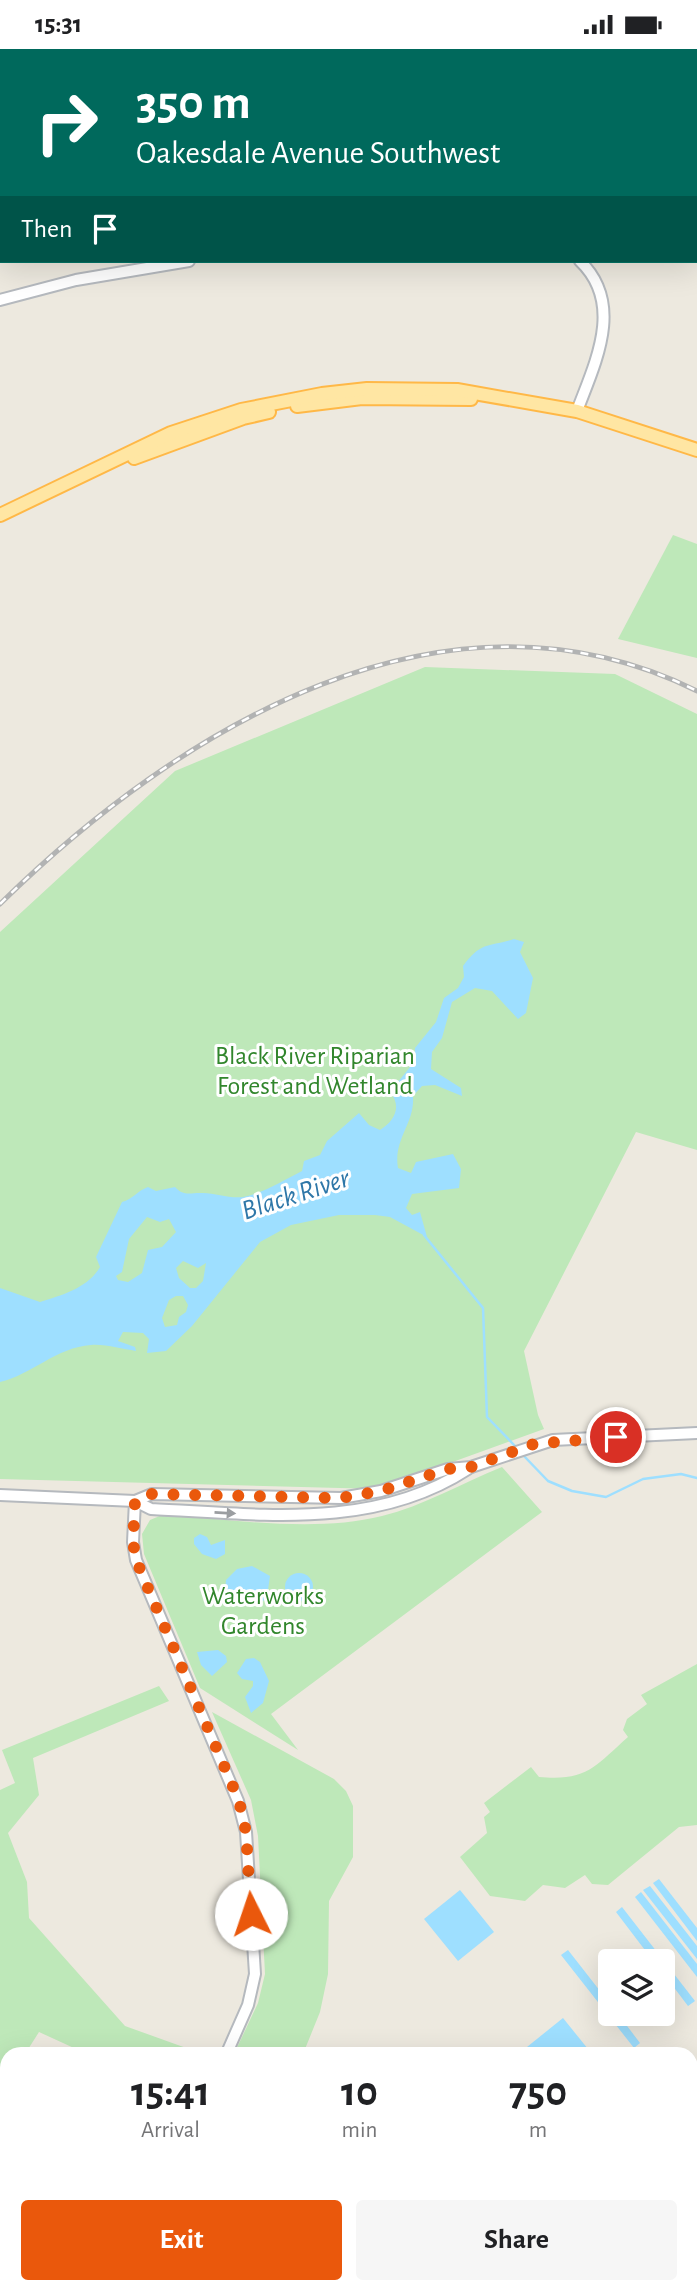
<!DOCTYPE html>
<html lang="en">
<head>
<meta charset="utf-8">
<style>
  body { margin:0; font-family:"Alegreya Sans",sans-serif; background:#f6f6f6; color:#202124; height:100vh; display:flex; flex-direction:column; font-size:26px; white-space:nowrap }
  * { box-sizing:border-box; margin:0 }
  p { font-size:23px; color:#757577 }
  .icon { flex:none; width:38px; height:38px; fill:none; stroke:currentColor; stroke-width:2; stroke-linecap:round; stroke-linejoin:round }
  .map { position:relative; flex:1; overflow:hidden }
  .sheet { position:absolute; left:0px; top:1998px; width:698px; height:247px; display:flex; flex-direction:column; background:#fff; border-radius:21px 21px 0 0; box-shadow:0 7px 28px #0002 }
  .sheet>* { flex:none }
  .top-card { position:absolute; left:0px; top:0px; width:698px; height:214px; box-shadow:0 7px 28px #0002; background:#00695c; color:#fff; overflow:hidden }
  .buttons { position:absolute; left:598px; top:1900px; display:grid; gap:14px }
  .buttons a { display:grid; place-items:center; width:77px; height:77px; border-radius:7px; background:#fff; box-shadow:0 7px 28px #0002; font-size:35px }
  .pin { position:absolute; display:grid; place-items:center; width:60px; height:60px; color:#fff; margin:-30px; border:4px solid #fff; border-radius:50%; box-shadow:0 2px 7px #0007 }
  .me { position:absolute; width:77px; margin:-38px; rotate:356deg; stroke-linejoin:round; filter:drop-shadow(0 0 5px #0008) }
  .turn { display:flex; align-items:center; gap:24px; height:147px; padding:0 21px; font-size:32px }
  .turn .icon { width:91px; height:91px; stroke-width:2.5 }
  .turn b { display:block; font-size:49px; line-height:60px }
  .then { display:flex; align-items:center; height:66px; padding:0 21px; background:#0003; gap:14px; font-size:26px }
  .eta { display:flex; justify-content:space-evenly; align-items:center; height:119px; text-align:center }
  .eta b { font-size:42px; font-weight:600; line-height:49px }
  .action { display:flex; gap:14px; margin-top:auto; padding:14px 21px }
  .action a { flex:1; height:80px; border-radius:7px; background:#ea580c; color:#fff; font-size:28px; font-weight:600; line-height:80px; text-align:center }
  .action a+a { background:#f6f6f6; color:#202124 }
  .status { display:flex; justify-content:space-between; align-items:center; height:49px; padding:0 35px; background:#fff; direction:ltr }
  .status svg { height:19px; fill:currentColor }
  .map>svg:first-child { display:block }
</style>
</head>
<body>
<div class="status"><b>15:31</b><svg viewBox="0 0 49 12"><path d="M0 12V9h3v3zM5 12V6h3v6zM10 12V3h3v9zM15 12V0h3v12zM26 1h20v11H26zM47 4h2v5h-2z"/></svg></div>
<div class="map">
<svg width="697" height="2244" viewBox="0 0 697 2244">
  <rect width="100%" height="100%" fill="#ede9df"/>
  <!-- green -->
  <g fill="#bee8b9">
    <path d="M673,486L697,495V609L618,590Z"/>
    <path d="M425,618L615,625L697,665V1101L636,1083L524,1302L538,1366L544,1380L378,1440L0,1430V883L175,722Z"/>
    <path d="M502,1418L542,1463L271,1665L298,1701L200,1639L144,1505L142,1485L150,1471L162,1466C231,1470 315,1484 382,1467C423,1457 462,1434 502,1418Z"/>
    <path d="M697,1615V1776L679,1778L608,1836L592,1835L585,1826L565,1839L543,1836L525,1852L490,1847L460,1808L487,1784L484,1768L490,1763L484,1754L531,1718L539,1728C588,1732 594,1718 628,1688L623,1681L627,1670L647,1655L641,1646Z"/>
    <path d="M159,1637L169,1652L33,1709L39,1746L8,1784L27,1833L29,1869L125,1977L189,2000L188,2005H87L39,1983L25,2005L7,2006V2033L0,2028V1741L15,1734L2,1701Z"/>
    <path d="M212,1663L334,1730L346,1742L353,1757V1808L329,1852L328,1925L320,1963L303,2005H234L258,1954L265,1925L258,1787L251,1751Z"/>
    <path d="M0,2071L7,2076V2206L0,2212Z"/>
  </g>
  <!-- water -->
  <g fill="#9edfff" fill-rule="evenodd">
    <path d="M514,890L524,893L520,903L533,929L526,964L518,970L492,942L475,939L452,953L442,989L432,1003L431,1020L461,1039L462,1047L435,1036L422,1037L413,1047C415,1075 393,1090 398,1119L411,1124L416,1113L453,1105L461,1120L459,1139L412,1145L406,1159L412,1166L420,1163L427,1188L390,1168L375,1166H339L291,1176L260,1193L192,1277L166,1302L147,1304L149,1290L143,1284L123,1283L118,1292L135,1298L136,1302C122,1300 106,1295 91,1296C57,1298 31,1326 0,1333V1239L40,1253C62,1246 88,1239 100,1218L96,1208L122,1153C133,1150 137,1142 148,1138L156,1142L175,1138C183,1147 189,1144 200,1144C214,1143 229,1150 243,1148C264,1144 284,1131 302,1122L304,1112L320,1106L327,1092L359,1064L369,1076L380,1081C395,1072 402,1057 390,1043L414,1013L415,999L436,973L444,949L458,939L464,928L463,917C481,892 489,898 514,890ZM147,1168L160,1173L169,1170L176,1183L162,1198L148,1201L142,1224L128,1233L118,1231L116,1227L122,1223L129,1190ZM183,1212L198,1219L206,1214L203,1232L196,1239H190L179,1229L176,1219ZM176,1247H183L188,1256L186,1263L179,1268L177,1276L165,1278L162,1269L169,1251Z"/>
    <path d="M200,1485L207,1488L211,1496L225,1491V1505L216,1510L202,1505L194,1495V1489Z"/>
    <path d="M252,1517L270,1527L267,1548L260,1555L230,1550L225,1541L226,1531L237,1520Z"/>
    <circle cx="299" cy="1538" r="14"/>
    <path d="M218,1601L226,1607L227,1613L212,1627L201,1616L197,1603Z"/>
    <path d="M254,1609L260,1613L269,1632L263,1654L251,1664L245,1648L253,1637V1632L242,1630L237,1624L246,1610Z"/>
    <path d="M659,1830L697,1879V1892L653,1834Z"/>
    <path d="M650,1837L697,1897V1910L643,1841Z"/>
    <path d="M460,1841L494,1883L458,1912L424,1870Z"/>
    <path d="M641,1843L697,1915V1928L635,1848Z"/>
    <path d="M622,1858L695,1952L688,1957L663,1924V1913H654L616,1863Z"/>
    <path d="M568,1901L611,1956V1965H618L640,1994L634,1999L561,1906Z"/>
    <path d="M563,1969L592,2005H533L527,1998Z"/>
  </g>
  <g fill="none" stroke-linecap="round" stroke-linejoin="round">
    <!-- stream -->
    <g stroke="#9edfff" stroke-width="2.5">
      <path d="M424,1186L483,1259L487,1368L516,1398"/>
      <path d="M523,1406L548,1432L572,1442L606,1448L643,1430L681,1425L697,1429"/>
    </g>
    <defs>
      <g id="minor">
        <path d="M693,0V2"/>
        <path d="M583,2L585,0"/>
        <path d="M0,5L2,9"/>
        <path d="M696,74L697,84"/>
        <path d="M0,84H2"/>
        <path d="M0,251L76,231L189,212"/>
        <path d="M577,362C595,314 625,255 580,212"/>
        <path d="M0,1446L135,1452L151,1460C259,1465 373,1482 468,1420"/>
        <path d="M135,1452L133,1493L136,1511L238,1752L246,1783L255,1925L248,1956L226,2006"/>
        <path d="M135,1452L152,1445L341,1449L381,1442L448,1420L471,1418L553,1391L697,1384"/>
        <path d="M554,2238L561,2244"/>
      </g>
      <g id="major">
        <path d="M297,357L362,349L471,350"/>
        <path d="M134,409L243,369L269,363"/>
        <path d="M0,466L171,384L241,361L322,345L367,340L457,341L577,362L697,401"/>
      </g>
    </defs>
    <!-- minor casing -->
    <use href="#minor" stroke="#b5b9be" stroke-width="14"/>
    <!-- major casing -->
    <use href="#major" stroke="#ffb847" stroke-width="16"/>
    <!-- minor -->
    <use href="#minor" stroke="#fff" stroke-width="10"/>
    <!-- major -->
    <use href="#major" stroke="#ffe6a3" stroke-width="12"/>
    <defs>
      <g id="rail">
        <path d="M0,855C179,679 445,517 697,642"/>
        <path d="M0,2046L7,2051"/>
        <path d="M0,2059L7,2064"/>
        <path d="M691,2137L697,2136"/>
        <path d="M265,2238L274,2244"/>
        <path d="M285,2238L294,2244"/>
      </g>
    </defs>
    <!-- rail casing -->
    <use href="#rail" stroke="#b2b3b3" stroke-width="5"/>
    <!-- rail -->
    <use href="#rail" stroke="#fff" stroke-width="2.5" stroke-dasharray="8" stroke-linecap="butt"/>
  </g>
  <!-- one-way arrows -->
  <defs><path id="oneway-solid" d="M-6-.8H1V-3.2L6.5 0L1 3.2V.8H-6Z" transform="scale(1.75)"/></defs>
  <use fill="#9b9ea1" href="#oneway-solid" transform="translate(225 1464) rotate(3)"/>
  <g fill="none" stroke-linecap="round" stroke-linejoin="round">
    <!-- route -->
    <path stroke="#ea580c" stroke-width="12" stroke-dasharray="0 21.6" d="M251,1865L246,1783L239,1752L136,1511L133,1493L135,1452L152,1445L341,1449L381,1442L448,1420L471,1418L534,1395L616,1388"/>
  </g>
  <g text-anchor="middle" stroke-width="6" stroke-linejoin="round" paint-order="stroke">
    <!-- park labels -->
    <g font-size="26" fill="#31862c" stroke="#fff">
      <text x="315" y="1015">Black River Riparian<tspan x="315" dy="30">Forest and Wetland</tspan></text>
      <text x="263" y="1555">Waterworks<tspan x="263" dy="30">Gardens</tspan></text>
    </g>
    <!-- water labels -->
    <g font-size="28" font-style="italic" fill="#2e77a8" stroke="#fff">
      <text transform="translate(295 1144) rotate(-18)" y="10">Black River</text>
    </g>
  </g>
</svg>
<div class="buttons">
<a><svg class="icon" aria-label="layers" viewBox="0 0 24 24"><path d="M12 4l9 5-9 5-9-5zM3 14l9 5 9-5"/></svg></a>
</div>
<div class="pin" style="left:616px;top:1388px;background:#d93025"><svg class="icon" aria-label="arrive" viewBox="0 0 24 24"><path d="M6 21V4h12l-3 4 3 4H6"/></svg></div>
<svg class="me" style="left:251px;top:1865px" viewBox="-20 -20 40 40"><circle r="19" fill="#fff"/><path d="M0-13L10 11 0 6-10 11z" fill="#ea580c"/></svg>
<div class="top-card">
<div class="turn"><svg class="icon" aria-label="right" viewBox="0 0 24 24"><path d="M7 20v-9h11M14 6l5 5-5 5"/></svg><div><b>350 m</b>Oakesdale Avenue Southwest</div></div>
<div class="then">Then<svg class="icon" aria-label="arrive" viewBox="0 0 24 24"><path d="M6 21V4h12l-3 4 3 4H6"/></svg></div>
</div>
<section class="sheet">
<div class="eta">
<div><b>15:41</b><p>Arrival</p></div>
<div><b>10</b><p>min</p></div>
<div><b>750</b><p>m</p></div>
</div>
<div class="action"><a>Exit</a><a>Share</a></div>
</section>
</div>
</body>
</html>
